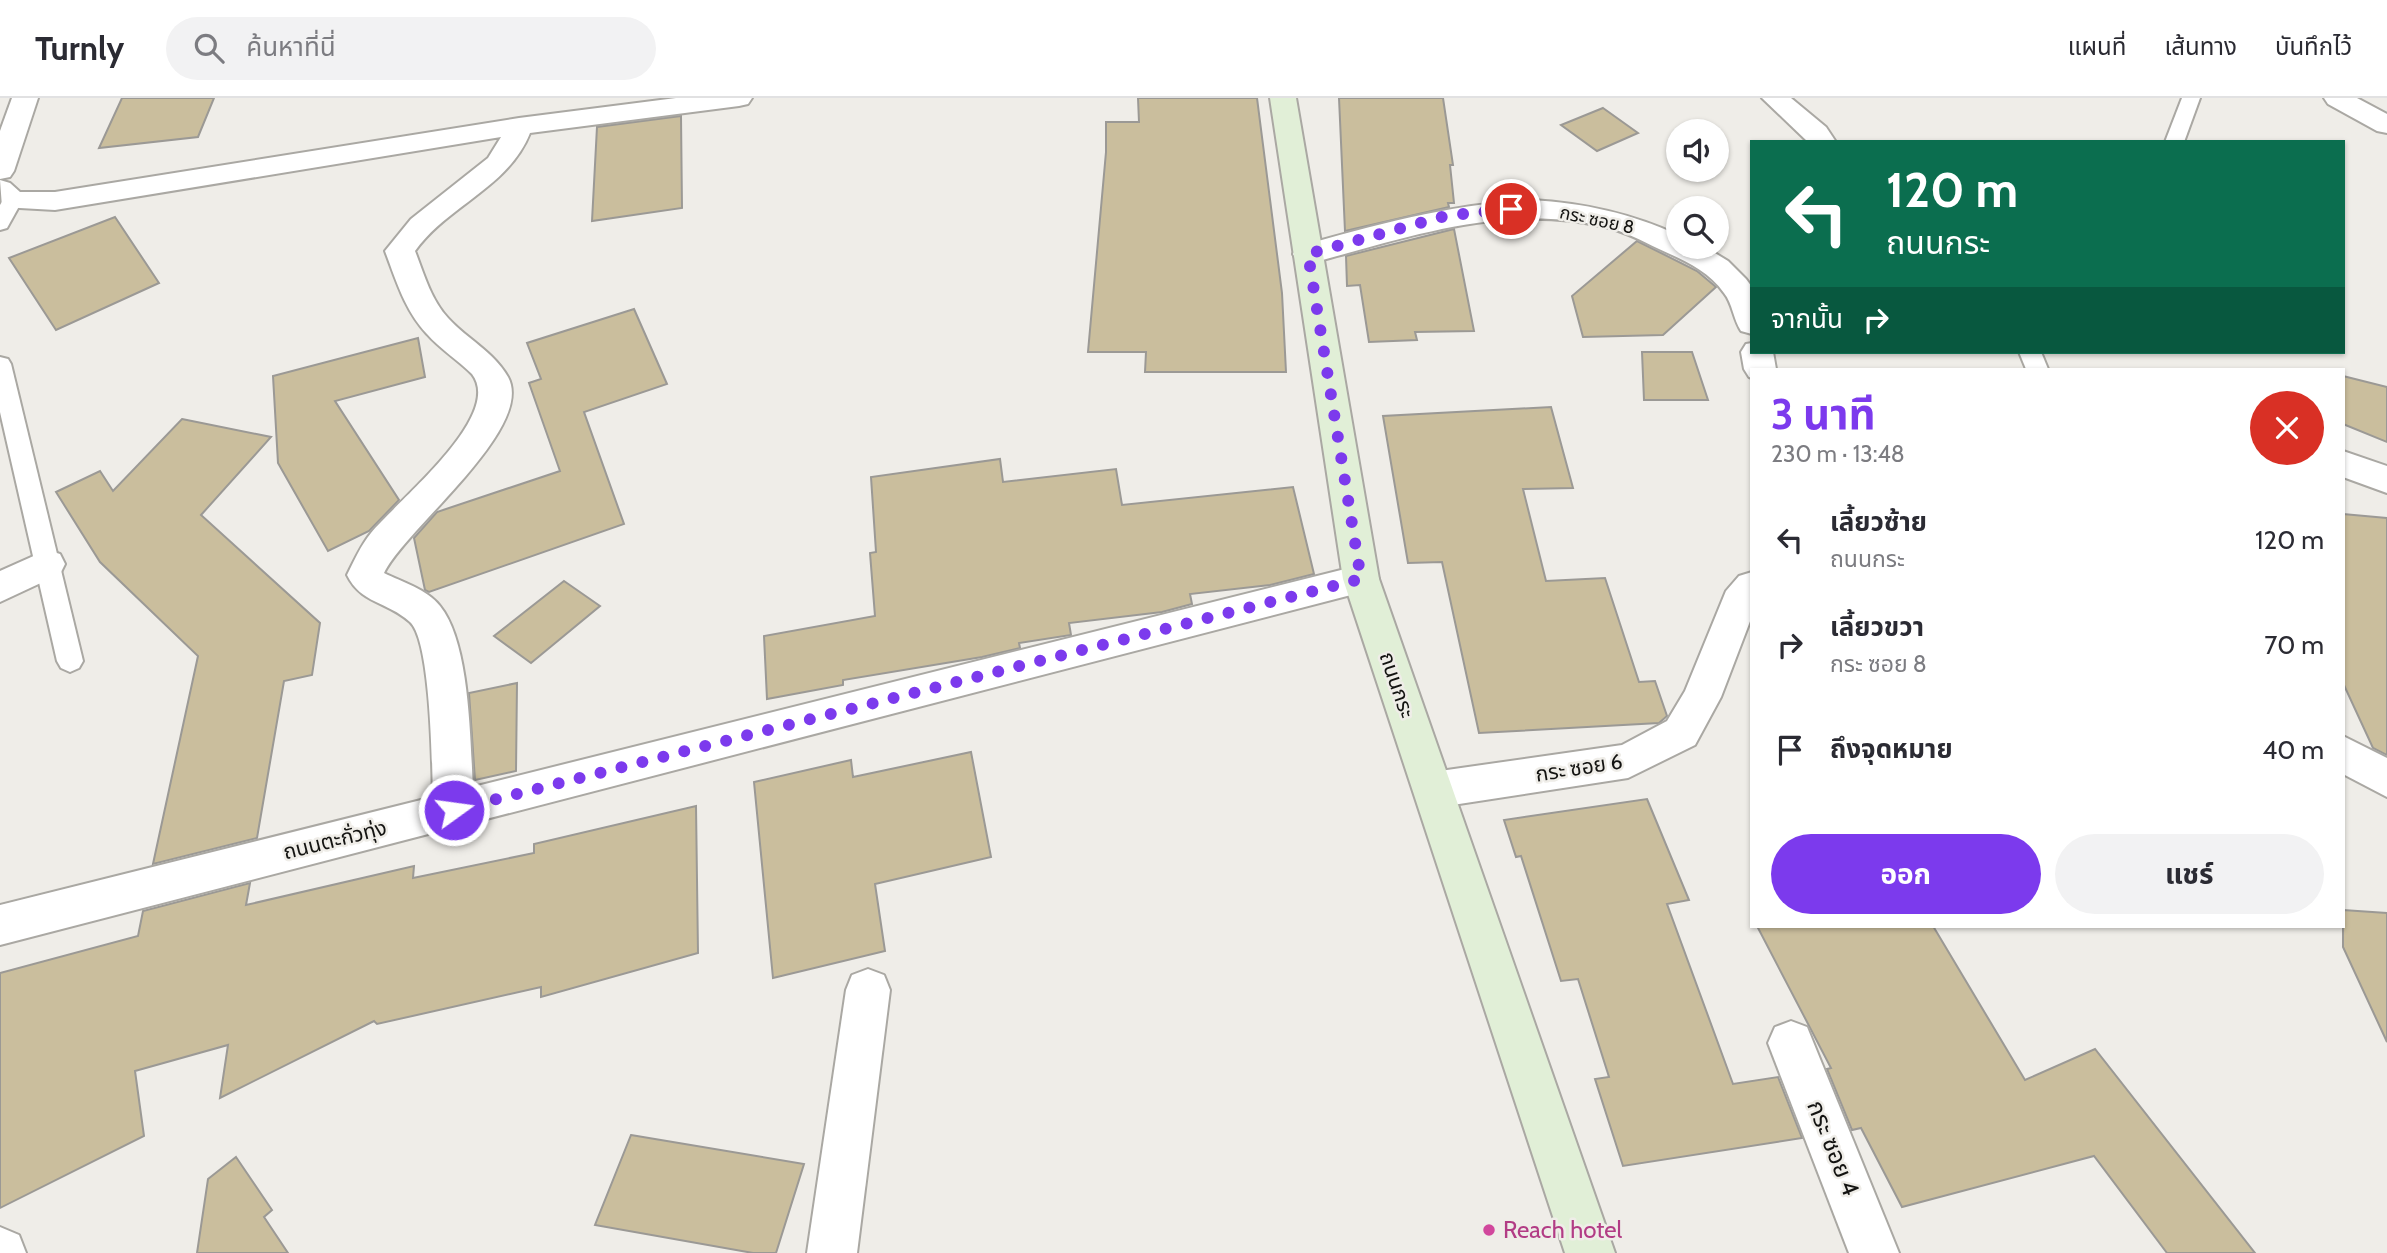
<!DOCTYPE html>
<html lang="th">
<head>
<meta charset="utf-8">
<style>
  body { margin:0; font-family:Cabin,"Noto Sans Thai",sans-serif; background:#f2f2f3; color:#2b2b33; height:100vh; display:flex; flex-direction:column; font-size:26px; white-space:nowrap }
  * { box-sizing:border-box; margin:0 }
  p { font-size:23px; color:#7c7c81 }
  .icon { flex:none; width:38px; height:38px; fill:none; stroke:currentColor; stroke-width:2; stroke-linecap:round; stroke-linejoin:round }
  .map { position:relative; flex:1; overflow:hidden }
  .sheet { position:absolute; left:1750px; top:270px; width:595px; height:560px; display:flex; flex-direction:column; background:#fff; border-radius:0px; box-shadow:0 2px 5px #0004 }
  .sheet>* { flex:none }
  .top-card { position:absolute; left:1750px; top:42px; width:595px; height:214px; border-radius:0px; box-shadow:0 2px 5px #0004; background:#0b6e4f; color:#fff; overflow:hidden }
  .tools { position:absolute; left:1666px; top:21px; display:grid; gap:14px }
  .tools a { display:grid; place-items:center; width:63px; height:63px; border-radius:50%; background:#fff; box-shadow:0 2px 5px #0004; font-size:35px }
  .pin { position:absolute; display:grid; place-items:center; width:60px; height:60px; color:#fff; margin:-30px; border:4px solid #fff; border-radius:50%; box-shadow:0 2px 7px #0007 }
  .me { position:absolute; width:77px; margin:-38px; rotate:76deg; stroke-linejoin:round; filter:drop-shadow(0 0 5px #0008) }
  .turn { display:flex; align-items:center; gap:24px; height:147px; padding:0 21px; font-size:32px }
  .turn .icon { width:91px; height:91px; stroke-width:2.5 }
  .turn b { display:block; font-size:49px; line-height:60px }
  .then { display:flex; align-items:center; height:66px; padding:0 21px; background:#0003; gap:14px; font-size:26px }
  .round { display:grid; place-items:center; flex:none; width:74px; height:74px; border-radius:37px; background:#f2f2f3 }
  .summary { display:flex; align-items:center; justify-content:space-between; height:119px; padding:0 21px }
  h1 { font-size:42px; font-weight:700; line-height:52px; color:#7c3aed }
  .button { display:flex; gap:14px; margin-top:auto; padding:14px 21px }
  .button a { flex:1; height:80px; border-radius:42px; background:#7c3aed; color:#fff; font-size:28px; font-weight:700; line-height:80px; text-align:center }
  .button a+a { background:#f2f2f3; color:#2b2b33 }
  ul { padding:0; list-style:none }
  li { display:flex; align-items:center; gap:21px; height:105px; padding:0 21px }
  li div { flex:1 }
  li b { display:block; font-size:26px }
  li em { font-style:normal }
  header { display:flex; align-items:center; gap:42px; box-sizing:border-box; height:98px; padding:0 35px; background:#fff; border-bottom:2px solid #e1e1e2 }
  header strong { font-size:33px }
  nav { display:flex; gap:38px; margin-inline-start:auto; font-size:24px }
  .search { width:490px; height:63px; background:#f2f2f3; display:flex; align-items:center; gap:18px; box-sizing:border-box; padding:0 24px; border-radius:38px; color:#7c7c81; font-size:26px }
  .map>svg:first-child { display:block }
</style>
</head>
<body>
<header>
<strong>Turnly</strong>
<div class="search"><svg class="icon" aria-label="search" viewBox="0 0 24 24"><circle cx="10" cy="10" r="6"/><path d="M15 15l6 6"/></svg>ค้นหาที่นี่</div>
<nav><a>แผนที่</a><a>เส้นทาง</a><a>บันทึกไว้</a></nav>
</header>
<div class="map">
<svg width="2387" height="1155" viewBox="0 0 2387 1155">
  <rect width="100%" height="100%" fill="#efede8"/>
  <!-- building -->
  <g fill="#cabe9d" stroke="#9b9995" stroke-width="2">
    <path d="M122,0H214L198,39L99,50Z"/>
    <path d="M1138,0H1257L1282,195L1286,274H1145L1146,254H1088L1106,54V24H1139Z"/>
    <path d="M1339,0H1443L1453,67H1450L1454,105H1448L1449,109L1345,133Z"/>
    <path d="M1603,10L1638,35L1597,53L1561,27Z"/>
    <path d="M681,18L682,110L592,123L597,29Z"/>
    <path d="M115,119L159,185L56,232L9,160Z"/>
    <path d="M1454,131L1474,233L1415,234L1417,242L1369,244L1360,187L1347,188L1346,158Z"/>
    <path d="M1637,143L1697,173L1716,189L1663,237L1583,239L1572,198Z"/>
    <path d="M634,211L667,286L584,314L624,426L429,494L425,492L414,440L437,414L560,373L529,285L541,281L527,245Z"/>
    <path d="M418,240L425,279L335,303L399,402L369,433L328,453L278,365L273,278Z"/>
    <path d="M1642,254H1692L1708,302H1644Z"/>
    <path d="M2343,278L2387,289V344L2343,326Z"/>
    <path d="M1551,309L1573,390L1523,391L1546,483L1605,480L1639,584L1655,583L1667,618L1659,625L1479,635L1442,464L1408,465L1383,318Z"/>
    <path d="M182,321L271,339L201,417L320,525L312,577L284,583L257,740L153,766L198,558L100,464L56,394L100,373L113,393Z"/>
    <path d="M1000,361L1003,384L1116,371L1122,407L1293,389L1314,476L1270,487L1190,496L1192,506L1162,514L1069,525L1071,537L1019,545L1020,550L982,559L843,582V587L767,601L764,538L875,518L870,455L876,454L871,379Z"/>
    <path d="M2343,416L2387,420V657L2373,650L2343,585Z"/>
    <path d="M564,483L600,508L531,565L494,538Z"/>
    <path d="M517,585L516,673L475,682L469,595Z"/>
    <path d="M971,654L991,759L875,786L885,853L773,880L754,684L851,662L853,679Z"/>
    <path d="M1647,701L1689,802L1667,806L1733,986L1778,979L1802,1040L1623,1068L1595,981L1609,979L1578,881L1561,883L1521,758L1516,759L1504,722Z"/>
    <path d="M696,708L698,855L541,899V889L377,926L374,923L220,1000L228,947L135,973L144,1038L0,1110V875L138,838L143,813L250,785L246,807L414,768L413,780L534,755V746Z"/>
    <path d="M2343,812L2387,815V944L2343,849Z"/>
    <path d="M1757,828H1933L2025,982L2095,951L2255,1155H2167L2094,1058L1902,1109L1861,1030L1852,1032L1827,971L1831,970Z"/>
    <path d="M631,1037L804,1066L776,1155H753L595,1127Z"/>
    <path d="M236,1059L272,1112L264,1119L288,1155H197L208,1081Z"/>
  </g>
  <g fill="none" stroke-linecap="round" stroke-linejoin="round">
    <defs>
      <g id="lane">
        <path d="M2182,0H2200L2184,44H2165Z"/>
        <path d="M12,97L19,99L22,103L7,130L0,132V107L5,99Z"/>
        <path d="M2019,254H2041L2048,271H2026Z"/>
        <path d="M0,259L8,261L11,266L83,563L79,570L70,574L61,570L57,563L0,314Z"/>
      </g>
      <g id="street">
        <path d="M12,0H38L14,73L10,79L0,81V33Z"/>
        <path d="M676,0H752L748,6L739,8L530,35C508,90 448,107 415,153C424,176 431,202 448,220C467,241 493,253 508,279C536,330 405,431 384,475C402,484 427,491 440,508C470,545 470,641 473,689L1361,467L1374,471L1379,481L1374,491L0,847V807L433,699C432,666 431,543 410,524C387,503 361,506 347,477C354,463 361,447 371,435C396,404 505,318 472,276C458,262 440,251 427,236C405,213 396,182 385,153L411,121L488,60L501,39L55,112L2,109L0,82L10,85L20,94H55L519,20Z"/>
        <path d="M1762,0H1791L1826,29L1836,44H1808Z"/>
        <path d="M2324,0H2357L2387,16V35L2377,33L2328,6Z"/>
        <path d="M1532,102C1584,105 1630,115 1678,137V149H1705L1728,163L1746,181L1752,189V236L1741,233C1733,221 1733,206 1724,195C1708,172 1683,162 1659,151C1642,143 1624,133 1605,129C1503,104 1406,140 1308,166L1297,163L1293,156L1297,149C1375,127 1451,106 1532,102Z"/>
        <path d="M1752,245V254H1773L1776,271H1752V280L1749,279L1744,271L1741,254L1746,246Z"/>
        <path d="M2343,353L2387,368V395L2343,379Z"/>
        <path d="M47,452L60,456L65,466L60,476L0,504V473Z"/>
        <path d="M1752,474V518L1721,599L1695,647L1628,680L1433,710L1419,705L1413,692L1419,679L1433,674L1622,647L1667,623L1685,593L1726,493L1739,478Z"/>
        <path d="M2343,638L2387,660V699L2343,676Z"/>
        <path d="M868,871L884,877L890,892L857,1155H807L846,892L852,877Z"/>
        <path d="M1791,923L1807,929L1899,1155H1849L1768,945L1775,929Z"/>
        <path d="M0,1129L19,1137L26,1155H0Z"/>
      </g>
      <path id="secondary" d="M1270,0H1296L1379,481L1615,1155H1565L1343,481Z"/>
    </defs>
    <!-- lane casing -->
    <use href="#lane" stroke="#aaa8a3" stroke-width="4"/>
    <!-- street casing -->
    <use href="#street" stroke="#aaa8a3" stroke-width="4"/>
    <!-- secondary casing -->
    <use href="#secondary" stroke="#aaa8a3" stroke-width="4"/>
    <!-- lane -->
    <use href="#lane" fill="#fff" fill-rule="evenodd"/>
    <!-- street -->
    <use href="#street" fill="#fff" fill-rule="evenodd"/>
    <!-- secondary -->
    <use href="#secondary" fill="#e1efd7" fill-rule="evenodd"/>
  </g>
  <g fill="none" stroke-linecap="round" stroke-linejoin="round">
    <!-- route -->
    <path stroke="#7c3aed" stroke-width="12" stroke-dasharray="0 21.6" d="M454,712L1361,481L1308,156L1445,118L1511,111"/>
  </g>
  <!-- markers -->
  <circle fill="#d1479c" stroke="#efede8" stroke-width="2.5" cx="1489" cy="1132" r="7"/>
  <g text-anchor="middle" stroke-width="5" stroke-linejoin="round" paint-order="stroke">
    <!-- far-street labels -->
    <g font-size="18" fill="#131311" stroke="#efede8">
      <text transform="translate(1597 122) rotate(12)" y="6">กระ ซอย 8</text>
    </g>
    <!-- street labels -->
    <g font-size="21" fill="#131311" stroke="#efede8">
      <text transform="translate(1397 587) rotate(71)" y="7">ถนนกระ</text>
      <text transform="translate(1579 670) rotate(-9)" y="7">กระ ซอย 6</text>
      <text transform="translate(335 742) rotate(-14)" y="7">ถนนตะกั่วทุ่ง</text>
    </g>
    <!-- near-street labels -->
    <g font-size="24" fill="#131311" stroke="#efede8">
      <text transform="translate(1833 1050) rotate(68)" y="8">กระ ซอย 4</text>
    </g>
    <!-- near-hotel labels -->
    <g font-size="24" fill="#b23c85" stroke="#efede8" text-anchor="start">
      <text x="1503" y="1140">Reach hotel</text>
    </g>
  </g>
</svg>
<div class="tools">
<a><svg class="icon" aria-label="sound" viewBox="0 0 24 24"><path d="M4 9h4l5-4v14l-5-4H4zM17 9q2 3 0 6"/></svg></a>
<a><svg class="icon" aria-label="search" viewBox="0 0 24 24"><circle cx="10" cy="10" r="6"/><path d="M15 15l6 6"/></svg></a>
</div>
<div class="pin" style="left:1511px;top:111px;background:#d93025"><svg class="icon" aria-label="arrive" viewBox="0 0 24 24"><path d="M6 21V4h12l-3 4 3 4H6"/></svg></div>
<svg class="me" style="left:454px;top:712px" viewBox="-20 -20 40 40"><circle r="17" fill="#7c3aed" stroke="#fff" stroke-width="3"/><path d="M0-11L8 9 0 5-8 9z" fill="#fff"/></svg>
<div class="top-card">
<div class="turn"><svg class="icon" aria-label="left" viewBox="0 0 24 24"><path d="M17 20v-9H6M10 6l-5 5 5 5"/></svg><div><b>120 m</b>ถนนกระ</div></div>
<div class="then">จากนั้น<svg class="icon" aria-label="right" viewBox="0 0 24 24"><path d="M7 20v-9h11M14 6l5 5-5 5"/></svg></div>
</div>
<section class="sheet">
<div class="summary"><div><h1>3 นาที</h1><p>230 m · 13:48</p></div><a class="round" style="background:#d93025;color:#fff"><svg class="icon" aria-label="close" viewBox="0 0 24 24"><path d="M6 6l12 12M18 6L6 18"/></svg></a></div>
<ul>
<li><svg class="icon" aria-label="left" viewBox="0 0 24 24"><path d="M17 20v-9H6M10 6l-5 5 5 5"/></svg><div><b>เลี้ยวซ้าย</b><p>ถนนกระ</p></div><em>120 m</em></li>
<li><svg class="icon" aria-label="right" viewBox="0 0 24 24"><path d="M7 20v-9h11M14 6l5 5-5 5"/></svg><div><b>เลี้ยวขวา</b><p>กระ ซอย 8</p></div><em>70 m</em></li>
<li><svg class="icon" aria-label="arrive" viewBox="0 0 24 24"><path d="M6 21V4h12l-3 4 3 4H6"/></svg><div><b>ถึงจุดหมาย</b></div><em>40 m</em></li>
</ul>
<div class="button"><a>ออก</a><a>แชร์</a></div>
</section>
</div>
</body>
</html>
